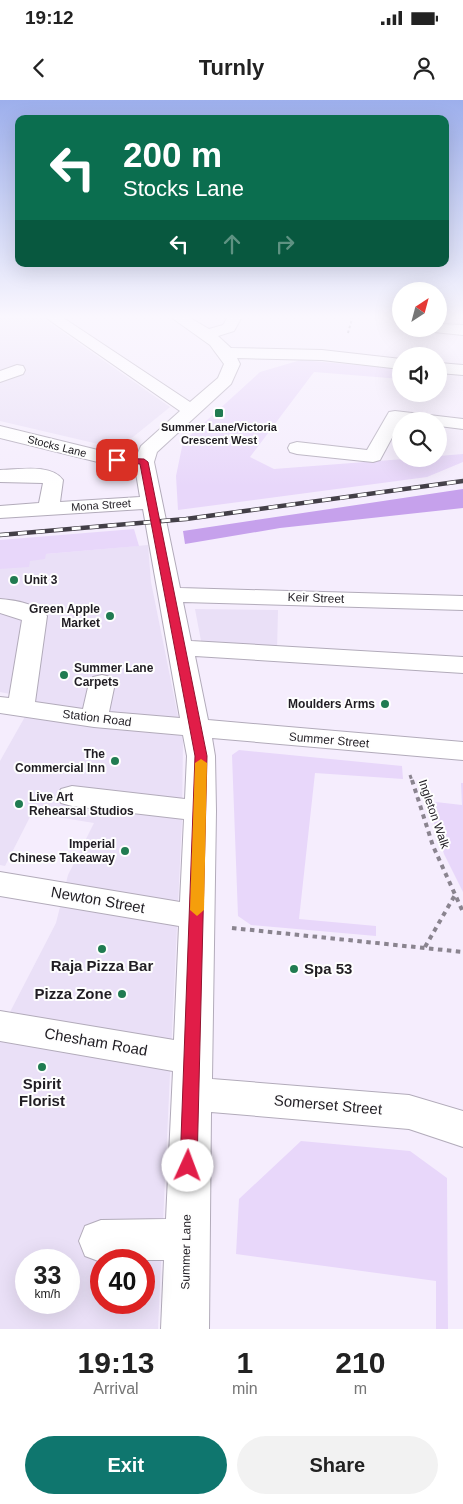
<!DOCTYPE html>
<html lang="en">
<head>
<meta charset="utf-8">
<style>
  body { margin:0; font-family:Arial,sans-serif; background:#f2f2f2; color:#222; height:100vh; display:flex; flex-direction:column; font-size:19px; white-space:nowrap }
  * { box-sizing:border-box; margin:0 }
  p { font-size:16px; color:#767676 }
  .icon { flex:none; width:28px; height:28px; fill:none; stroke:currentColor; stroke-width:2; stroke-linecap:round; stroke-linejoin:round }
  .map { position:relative; height:1229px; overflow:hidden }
  .sheet { display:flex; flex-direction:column; background:#fff; flex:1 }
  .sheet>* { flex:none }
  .guide { position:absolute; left:15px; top:15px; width:434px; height:152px; border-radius:10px; box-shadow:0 5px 20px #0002; background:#0b6e4f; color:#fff; overflow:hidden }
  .needle { width:32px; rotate:36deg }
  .controls { position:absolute; left:392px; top:182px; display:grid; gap:10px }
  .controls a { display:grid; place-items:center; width:55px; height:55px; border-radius:50%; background:#fff; box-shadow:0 5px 20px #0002; font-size:25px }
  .speed { position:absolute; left:15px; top:1149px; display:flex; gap:10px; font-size:25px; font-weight:700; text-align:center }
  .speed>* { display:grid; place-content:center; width:65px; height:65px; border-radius:50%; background:#fff; box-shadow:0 5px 20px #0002; line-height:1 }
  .speed small { font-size:12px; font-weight:400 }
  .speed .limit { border:8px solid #d22; background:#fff; color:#111 }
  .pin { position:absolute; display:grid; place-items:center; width:42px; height:42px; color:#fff; margin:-21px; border-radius:10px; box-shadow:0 2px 8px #0006 }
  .me { position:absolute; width:55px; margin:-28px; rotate:2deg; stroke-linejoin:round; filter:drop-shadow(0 0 4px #0008) }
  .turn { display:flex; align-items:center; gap:18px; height:105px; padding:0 25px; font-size:22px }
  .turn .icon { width:65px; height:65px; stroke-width:2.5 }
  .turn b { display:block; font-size:35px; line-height:42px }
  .lanes { display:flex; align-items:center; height:48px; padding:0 25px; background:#0003; justify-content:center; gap:25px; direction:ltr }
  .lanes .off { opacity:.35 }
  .eta { display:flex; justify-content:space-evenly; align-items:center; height:85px; text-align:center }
  .eta b { font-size:30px; font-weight:700; line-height:35px }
  .action { display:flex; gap:10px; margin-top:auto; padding:10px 25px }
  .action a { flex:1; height:58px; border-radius:30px; background:#0f766e; color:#fff; font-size:20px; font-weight:700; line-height:58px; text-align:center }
  .action a+a { background:#f2f2f2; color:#222 }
  .status { display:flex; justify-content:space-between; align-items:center; height:35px; padding:0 25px; background:#fff; direction:ltr }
  .status svg { height:14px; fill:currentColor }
  header { display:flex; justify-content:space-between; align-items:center; height:65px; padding:0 25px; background:#fff; font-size:22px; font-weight:700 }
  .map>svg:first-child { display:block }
</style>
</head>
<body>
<div class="status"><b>19:12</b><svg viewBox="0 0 49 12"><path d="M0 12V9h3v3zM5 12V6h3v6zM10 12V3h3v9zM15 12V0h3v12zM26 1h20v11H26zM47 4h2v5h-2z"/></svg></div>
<header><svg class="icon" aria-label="back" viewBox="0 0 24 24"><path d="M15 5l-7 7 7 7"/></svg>Turnly<svg class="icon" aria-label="person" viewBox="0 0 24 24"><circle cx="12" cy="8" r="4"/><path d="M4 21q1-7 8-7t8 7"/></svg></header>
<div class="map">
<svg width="463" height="1229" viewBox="0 0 463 1229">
  <rect width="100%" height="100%" fill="#f5edfd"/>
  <!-- built -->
  <g fill="#eae0f7" fill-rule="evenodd">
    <path d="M0,215H38L170,307L133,337L111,347L0,321Z"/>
    <path d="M148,445L151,482L183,641L182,720L158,1229H0V913L9,914L56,823L68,775L94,723L32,713L5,766L0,765V661L35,599L0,592V464L46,454ZM26,1160H69V1202H26ZM101,1160H144V1202H101Z"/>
    <path d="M195,509L278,510L277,550L202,546Z"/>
  </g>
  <!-- green -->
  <g fill="#e8d7fa">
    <path d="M301,260L401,269V279L314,272L250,357L274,369L404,359H439V356L463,354V362L427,377L178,410L176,376L183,342L260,272Z"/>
    <path d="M134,429L139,446L46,454L45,459L30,461L29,467L0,469V440Z"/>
    <path d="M239,650L402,666L403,679L315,673L299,819L376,826V836L251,825L238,816L232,655Z"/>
    <path d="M461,683H463V792L444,754L427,701L462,705Z"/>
    <path d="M301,1041L410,1051L447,1078L448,1229H436V1181L236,1154L239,1099Z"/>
  </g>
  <!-- forest -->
  <path fill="#c6a1ec" d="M463,389V408L280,428L185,444L183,431Z"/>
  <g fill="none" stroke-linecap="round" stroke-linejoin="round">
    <defs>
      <g id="minor">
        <path d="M42,215H59L190,302L218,278L224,264L210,245L168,215H185L209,229L223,225L229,215H243L234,231L218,236L231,248L322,250L401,259V269L322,260L237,258L240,264L231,284L157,352L154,362L180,488L463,496V510L183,502L191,541L463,557V573L195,556L208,620L463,642V660L212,638L215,656L216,711L212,979L409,995L463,1011V1047L409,1029L211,1012L209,1229H161L164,1160H101V1162L85,1156L79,1141L85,1126L101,1120L166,1119L173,971L0,941V911L174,940L179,826L0,796V772L180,802L184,719L72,706L61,703L57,696L61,689L72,686L185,699L187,656L183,635L94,627L0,613V597L9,598L22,520L0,513V499C14,500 39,504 47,516L35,602L83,609L89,583L93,577L102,575L111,577L115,583L109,612L180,618L143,409L0,418V406L39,403L43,383L0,382V370C18,370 51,363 63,380L60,402L140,397L135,367L106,364L0,338V326L106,352L137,355L141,346L180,311Z"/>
        <path d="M439,224L463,225V235L434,232L432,229H439Z"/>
        <path d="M439,263L463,265V275L439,273Z"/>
        <path d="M17,265L23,266L25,270L23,274L0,282V271Z"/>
        <path d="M395,311L463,319V329L439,326V321H401L380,360L373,362L297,354L290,352L288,348L290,344L297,342L367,350L389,312Z"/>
      </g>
    </defs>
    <!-- minor casing -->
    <use href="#minor" stroke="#b2abba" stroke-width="2"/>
    <!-- path-far2 -->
    <path stroke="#8a848f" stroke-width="2" stroke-dasharray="2.5 2.5" stroke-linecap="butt" d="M348,233L353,215"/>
    <!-- path-far1 -->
    <path stroke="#8a848f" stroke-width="3" stroke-dasharray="4 4" stroke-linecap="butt" d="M410,675L412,681"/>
    <!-- path -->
    <g stroke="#8a848f" stroke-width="4" stroke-dasharray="4.5 4.5" stroke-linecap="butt">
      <path d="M412,680L433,746L463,812"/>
      <path d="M232,828L463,852"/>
      <path d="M425,847L455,795"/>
    </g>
    <!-- minor -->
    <use href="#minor" fill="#fff" fill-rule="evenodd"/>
    <defs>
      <path id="rail" d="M0,435L186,419L463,381"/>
    </defs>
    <!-- rail casing -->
    <use href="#rail" stroke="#433f47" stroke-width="4.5"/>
    <!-- rail -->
    <use href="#rail" stroke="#fefefe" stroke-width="3" stroke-dasharray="9" stroke-linecap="butt"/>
  </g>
  <!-- sky -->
  <linearGradient id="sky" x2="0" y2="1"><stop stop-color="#9dafec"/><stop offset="0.56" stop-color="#faf7fe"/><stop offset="1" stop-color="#faf7fe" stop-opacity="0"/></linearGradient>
  <rect width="463" height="387" fill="url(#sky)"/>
  <!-- route -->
  <path fill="#e11d48" stroke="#92132f" d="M114,358L144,359L148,362L207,656L197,1066L194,1072L188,1074L182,1072L180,1066L195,656L140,364L117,362L113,360Z"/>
  <!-- slow -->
  <path fill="#f59e0b" d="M201,659L207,663L204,810L197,816L190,810L195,663Z"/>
  <!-- markers -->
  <g fill="#207b51" stroke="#fefefe" stroke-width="2">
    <rect x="214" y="308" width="10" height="10" rx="2.5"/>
    <circle cx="14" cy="480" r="5"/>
    <circle cx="110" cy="516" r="5"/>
    <circle cx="64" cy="575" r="5"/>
    <circle cx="385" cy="604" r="5"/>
    <circle cx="115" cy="661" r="5"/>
    <circle cx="19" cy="704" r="5"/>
    <circle cx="125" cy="751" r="5"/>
    <circle cx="102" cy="849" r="5"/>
    <circle cx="294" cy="869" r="5"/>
    <circle cx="122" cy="894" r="5"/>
    <circle cx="42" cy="967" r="5"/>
  </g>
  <g text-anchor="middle" stroke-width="4" stroke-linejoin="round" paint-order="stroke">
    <!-- far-poi labels -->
    <g font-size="11" font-weight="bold" fill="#201d23" stroke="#fefefe">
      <text x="219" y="331">Summer Lane/Victoria<tspan x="219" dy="13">Crescent West</tspan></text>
    </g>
    <!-- far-street labels -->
    <g font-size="11" fill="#201d23" stroke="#fefefe">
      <text transform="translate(57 346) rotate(14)" y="4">Stocks Lane</text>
      <text transform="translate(101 405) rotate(-4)" y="4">Mona Street</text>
    </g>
    <!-- poi labels -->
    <g font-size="12" font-weight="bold" fill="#201d23" stroke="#fefefe" text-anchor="end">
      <text x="24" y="484" text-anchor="start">Unit 3</text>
      <text x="100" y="513">Green Apple<tspan x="100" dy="14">Market</tspan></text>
      <text x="74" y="572" text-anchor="start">Summer Lane<tspan x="74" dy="14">Carpets</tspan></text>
      <text x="375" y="608">Moulders Arms</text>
      <text x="105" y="658">The<tspan x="105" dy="14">Commercial Inn</tspan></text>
      <text x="29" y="701" text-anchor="start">Live Art<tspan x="29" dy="14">Rehearsal Studios</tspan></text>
      <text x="115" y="748">Imperial<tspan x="115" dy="14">Chinese Takeaway</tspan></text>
    </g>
    <!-- street labels -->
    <g font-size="12" fill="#201d23" stroke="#fefefe">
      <text transform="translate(316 498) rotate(2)" y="4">Keir Street</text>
      <text transform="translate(97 618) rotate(7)" y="4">Station Road</text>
      <text transform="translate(329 640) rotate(5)" y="4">Summer Street</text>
      <text transform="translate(434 714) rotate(71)" y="4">Ingleton Walk</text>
      <text transform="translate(186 1152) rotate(-89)" y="4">Summer Lane</text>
    </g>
    <!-- near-street labels -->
    <g font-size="15" fill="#201d23" stroke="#fefefe">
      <text transform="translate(98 800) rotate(10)" y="5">Newton Street</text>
      <text transform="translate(96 942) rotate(10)" y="5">Chesham Road</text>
      <text transform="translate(328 1005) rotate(5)" y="5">Somerset Street</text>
    </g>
    <!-- near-poi labels -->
    <g font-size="15" font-weight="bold" fill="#201d23" stroke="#fefefe">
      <text x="102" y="871">Raja Pizza Bar</text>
      <text x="304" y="874" text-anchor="start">Spa 53</text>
      <text x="112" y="899" text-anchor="end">Pizza Zone</text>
      <text x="42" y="989">Spirit<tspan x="42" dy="17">Florist</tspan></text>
    </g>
  </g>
</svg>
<div class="controls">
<a><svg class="needle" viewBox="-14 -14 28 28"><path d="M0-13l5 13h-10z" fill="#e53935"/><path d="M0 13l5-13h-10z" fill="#767676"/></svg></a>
<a><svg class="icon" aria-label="sound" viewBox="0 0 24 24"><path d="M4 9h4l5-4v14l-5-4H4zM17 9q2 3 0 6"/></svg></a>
<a><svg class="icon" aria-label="search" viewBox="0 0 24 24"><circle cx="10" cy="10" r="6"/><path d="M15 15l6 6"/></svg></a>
</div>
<div class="speed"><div>33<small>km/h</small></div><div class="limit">40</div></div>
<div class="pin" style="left:117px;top:360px;background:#d93025"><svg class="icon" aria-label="arrive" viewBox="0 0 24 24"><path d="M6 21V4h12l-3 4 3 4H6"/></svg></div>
<svg class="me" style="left:188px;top:1066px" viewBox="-20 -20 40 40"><circle r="19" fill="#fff"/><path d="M0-13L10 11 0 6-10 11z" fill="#e11d48"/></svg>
<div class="guide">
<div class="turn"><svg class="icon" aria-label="left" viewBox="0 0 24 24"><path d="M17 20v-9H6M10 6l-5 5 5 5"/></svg><div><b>200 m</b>Stocks Lane</div></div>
<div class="lanes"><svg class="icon" aria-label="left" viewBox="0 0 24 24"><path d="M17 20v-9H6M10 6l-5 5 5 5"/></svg><svg class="icon off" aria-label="ahead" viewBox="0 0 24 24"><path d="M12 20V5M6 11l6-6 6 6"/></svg><svg class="icon off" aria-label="right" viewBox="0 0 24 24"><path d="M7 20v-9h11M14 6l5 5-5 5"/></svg></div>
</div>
</div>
<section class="sheet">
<div class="eta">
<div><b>19:13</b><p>Arrival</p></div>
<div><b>1</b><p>min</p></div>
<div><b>210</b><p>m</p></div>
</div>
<div class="action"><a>Exit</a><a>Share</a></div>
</section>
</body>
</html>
